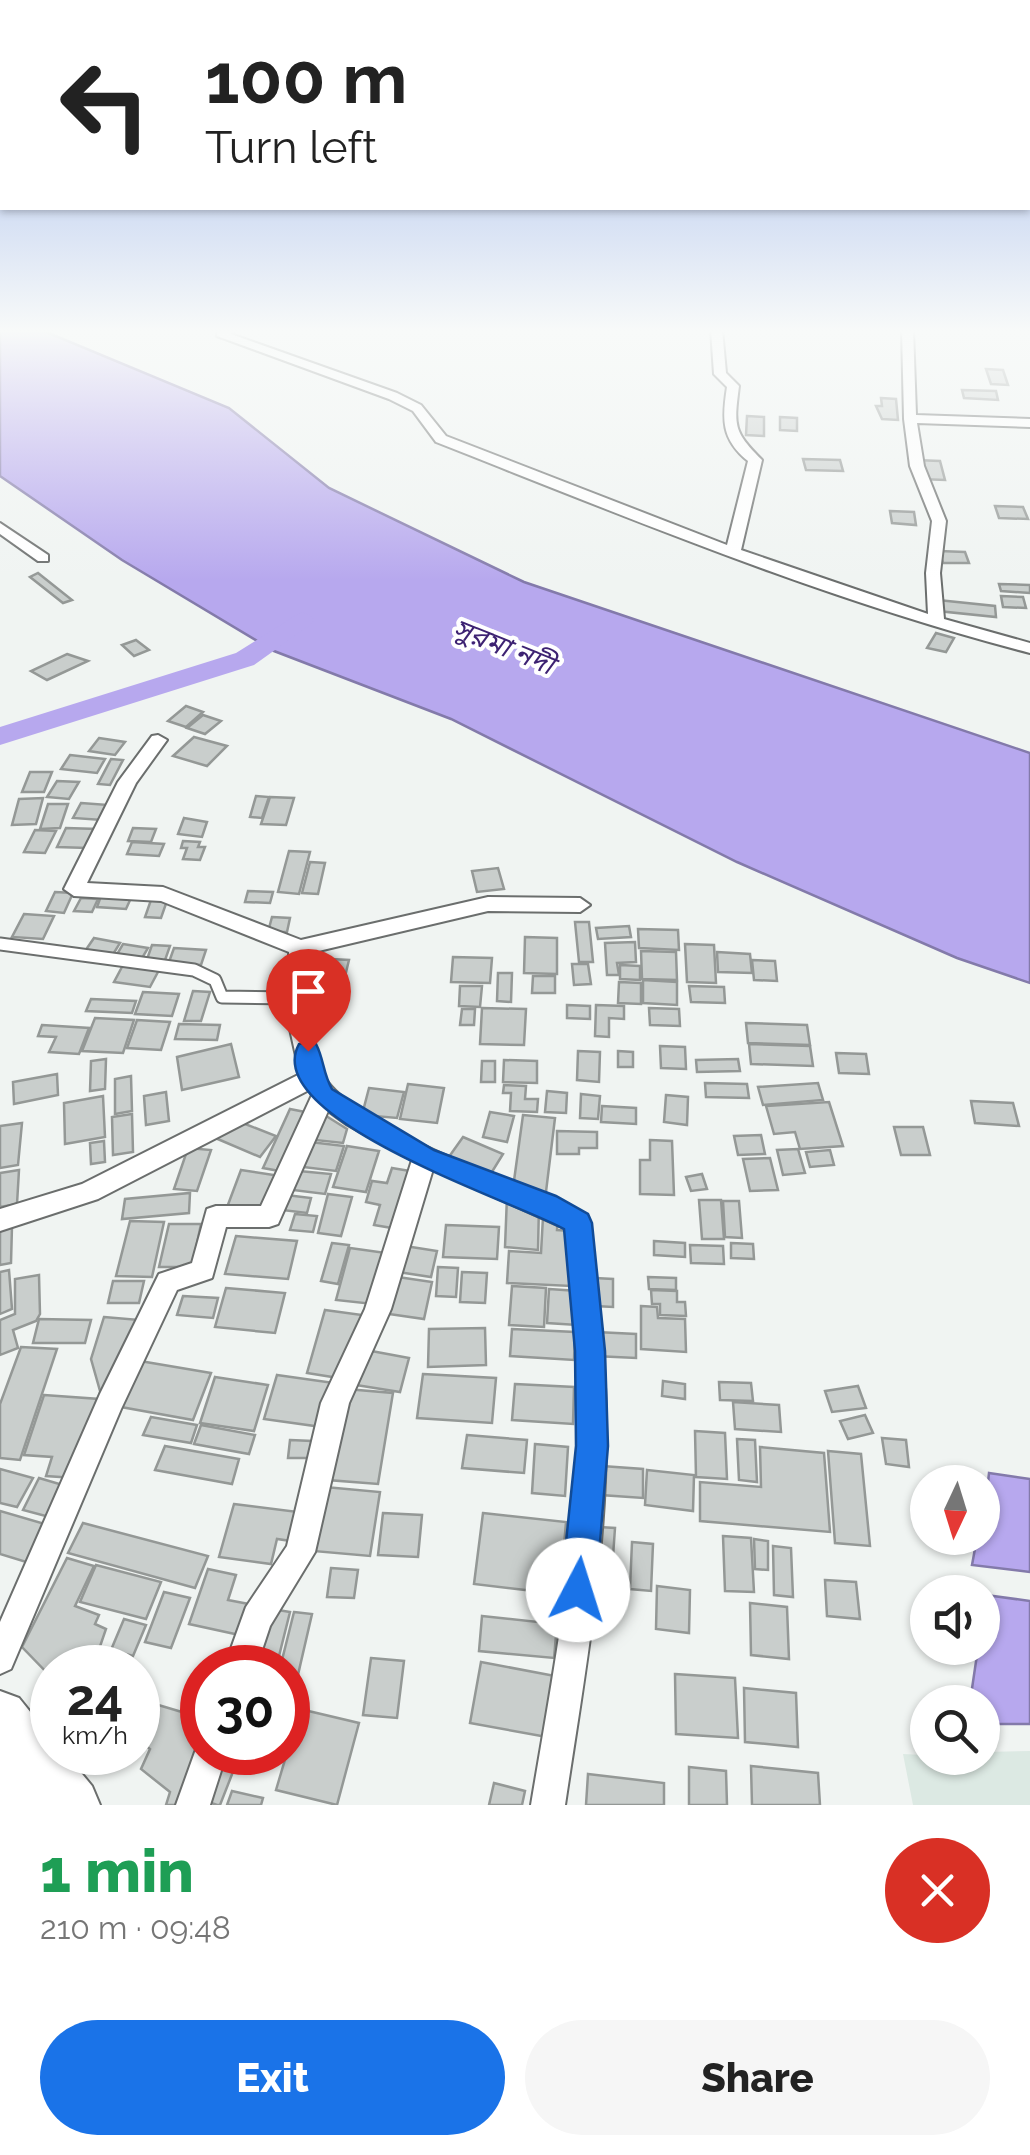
<!DOCTYPE html>
<html lang="en">
<head>
<meta charset="utf-8">
<style>
  body { margin:0; font-family:Raleway,"Noto Sans Bengali",sans-serif; background:#f6f6f6; color:#222; height:100vh; display:flex; flex-direction:column; font-size:38px; white-space:nowrap }
  * { box-sizing:border-box; margin:0 }
  p { font-size:32px; color:#767676 }
  .icon { flex:none; width:55px; height:55px; fill:none; stroke:currentColor; stroke-width:2; stroke-linecap:round; stroke-linejoin:round }
  .map { position:relative; height:1805px; overflow:hidden }
  .side { display:flex; flex-direction:column; background:#fff; flex:1 }
  .side>* { flex:none }
  .guide { position:absolute; left:0px; top:0px; width:1030px; height:210px; box-shadow:0 2px 8px #0004; background:#fff; color:#222; overflow:hidden }
  .needle { width:65px; rotate:184deg }
  .fabs { position:absolute; left:910px; top:1465px; display:grid; gap:20px }
  .fabs a { display:grid; place-items:center; width:90px; height:90px; border-radius:50%; background:#fff; box-shadow:0 2px 8px #0004; font-size:50px }
  .speed { position:absolute; left:30px; top:1645px; display:flex; gap:20px; font-size:50px; font-weight:700; text-align:center }
  .speed>* { display:grid; place-content:center; width:130px; height:130px; border-radius:50%; background:#fff; box-shadow:0 2px 8px #0004; line-height:1 }
  .speed small { font-size:25px; font-weight:400 }
  .speed .limit { border:15px solid #d22; background:#fff; color:#111 }
  .pin { position:absolute; display:grid; place-items:center; width:85px; height:85px; color:#fff; margin:-102px -42px; border-radius:50% 50% 50% 0; rotate:-45deg; box-shadow:0 0 10px #0007 }
  .pin .icon { rotate:45deg }
  .me { position:absolute; width:110px; margin:-55px; rotate:5deg; stroke-linejoin:round; filter:drop-shadow(0 0 8px #0008) }
  .turn { display:flex; align-items:center; gap:35px; height:210px; padding:0 40px; font-size:45px }
  .turn .icon { width:130px; height:130px; stroke-width:2.5 }
  .turn b { display:block; font-size:70px; line-height:85px }
  .round { display:grid; place-items:center; flex:none; width:105px; height:105px; border-radius:52px; background:#f6f6f6 }
  .head { display:flex; align-items:center; justify-content:space-between; height:170px; padding:0 40px }
  h1 { font-size:60px; font-weight:800; line-height:75px; color:#1e9e55 }
  .primary-button { display:flex; gap:20px; margin-top:auto; padding:20px 40px }
  .primary-button a { flex:1; height:115px; border-radius:60px; background:#1a73e8; color:#fff; font-size:40px; font-weight:800; line-height:115px; text-align:center }
  .primary-button a+a { background:#f6f6f6; color:#222 }
  .map>svg:first-child { display:block }
</style>
</head>
<body>
<div class="map">
<svg width="1030" height="1805" viewBox="0 0 1030 1805">
  <rect width="100%" height="100%" fill="#f0f4f2"/>
  <!-- built -->
  <path fill="#dce9e3" d="M1030,1751V1805H913L903,1754L982,1758L983,1752Z"/>
  <!-- water -->
  <g fill="#b7a8ee" stroke="#837aaa" stroke-width="2.5">
    <path d="M0,329H39L229,408L329,488L524,582L1030,753V983L957,958L737,862L451,719L274,651L122,560L0,476Z"/>
    <path d="M989,1473L1030,1479V1572L972,1565L977,1538H982Z"/>
    <path d="M986,1595L1030,1601V1724H983L982,1702H970L978,1648H982Z"/>
  </g>
  <g fill="none" stroke-linecap="round" stroke-linejoin="round">
    <!-- river -->
    <path fill="#b7a8ee" fill-rule="evenodd" d="M301,612L310,615L314,620L310,625L254,665L0,745V727L236,653Z"/>
  </g>
  <!-- building -->
  <g fill="#c9cecc" stroke="#949896" stroke-width="2.5">
    <path d="M986,369L1003,370L1008,385L991,384Z"/>
    <path d="M962,390L996,391L998,400L964,398Z"/>
    <path d="M881,398L896,399L898,420L882,419L876,406H882Z"/>
    <path d="M747,416L764,417V436L746,435Z"/>
    <path d="M780,417L797,418V431L780,430Z"/>
    <path d="M803,459L840,460L843,471L806,470Z"/>
    <path d="M915,460L940,461L945,480L920,479Z"/>
    <path d="M995,506L1023,507L1028,519L999,518Z"/>
    <path d="M890,511L914,512L916,525L892,523Z"/>
    <path d="M939,551L965,552L969,563H943Z"/>
    <path d="M38,573L72,600L63,603L30,577Z"/>
    <path d="M999,584L1030,585V593L1001,591Z"/>
    <path d="M1001,596L1023,597L1026,608L1003,607Z"/>
    <path d="M938,600L995,606L996,617L938,611Z"/>
    <path d="M936,633L954,638L946,652L927,648Z"/>
    <path d="M136,640L149,650L134,656L122,645Z"/>
    <path d="M67,654L88,661L47,680L31,671Z"/>
    <path d="M186,706L203,712L186,727L168,721Z"/>
    <path d="M203,715L221,721L205,734L187,728Z"/>
    <path d="M194,737L227,746L207,766L173,756Z"/>
    <path d="M99,738L125,742L115,755L89,751Z"/>
    <path d="M70,755L105,759L97,773L61,769Z"/>
    <path d="M111,759L123,760L110,785L98,784Z"/>
    <path d="M30,772H52L44,792H22Z"/>
    <path d="M57,781L79,782L69,799L47,797Z"/>
    <path d="M256,796L269,797L262,818L250,817Z"/>
    <path d="M270,797L294,798L286,825L261,824Z"/>
    <path d="M43,798L36,824L12,825L19,799Z"/>
    <path d="M81,803L109,805L102,820L73,818Z"/>
    <path d="M48,804H68L60,828L40,829Z"/>
    <path d="M184,818L207,822L202,837L178,834Z"/>
    <path d="M66,828L97,829L88,848L57,847Z"/>
    <path d="M133,828L156,829L151,842L128,841Z"/>
    <path d="M35,830L56,831L45,853L24,852Z"/>
    <path d="M183,841L200,842L198,847H205L200,860L183,859L187,848H181Z"/>
    <path d="M132,842L164,844L159,856L127,854Z"/>
    <path d="M289,851L310,852L299,894L278,892Z"/>
    <path d="M310,862L325,863L318,894L302,893Z"/>
    <path d="M498,868L504,889L477,892L472,871Z"/>
    <path d="M248,891L273,892L270,903L245,902Z"/>
    <path d="M55,892L73,893L64,913L46,911Z"/>
    <path d="M101,896L131,898L126,909L97,907Z"/>
    <path d="M152,897L168,898L161,918L145,917Z"/>
    <path d="M81,898L98,899L92,912L74,911Z"/>
    <path d="M24,914L54,916L43,939L12,937Z"/>
    <path d="M272,917L290,918L287,932H268Z"/>
    <path d="M575,922H589L593,962H579Z"/>
    <path d="M629,926L631,937L598,939L596,928Z"/>
    <path d="M638,929L678,930L679,950L639,948Z"/>
    <path d="M525,937L557,938V974L524,973Z"/>
    <path d="M94,938L120,943L112,956L85,951Z"/>
    <path d="M635,942L636,962L617,963L619,975H607L605,943Z"/>
    <path d="M123,944L148,948L141,960L116,956Z"/>
    <path d="M685,944L714,945L716,983L687,982Z"/>
    <path d="M152,945L170,946L164,963L146,962Z"/>
    <path d="M174,948L206,950L201,965L169,962Z"/>
    <path d="M641,951L676,952L677,980L642,979Z"/>
    <path d="M717,952L750,954L752,973L718,972Z"/>
    <path d="M453,957L492,958L490,983L451,982Z"/>
    <path d="M311,958L349,960L341,993L302,990Z"/>
    <path d="M752,960L775,961L777,981L754,980Z"/>
    <path d="M572,964H588L591,984L574,985Z"/>
    <path d="M123,965L159,970L150,987L114,982Z"/>
    <path d="M620,965L640,966V980L620,979Z"/>
    <path d="M498,973H512L511,1002L497,1001Z"/>
    <path d="M533,976H555V993H532Z"/>
    <path d="M643,980L677,982V1005L643,1003Z"/>
    <path d="M619,982L641,983V1004L618,1003Z"/>
    <path d="M460,986H482L480,1007L459,1006Z"/>
    <path d="M689,986L724,987L725,1003L691,1002Z"/>
    <path d="M193,991L210,992L201,1021H184Z"/>
    <path d="M143,992L179,994L172,1016L135,1014Z"/>
    <path d="M91,999L136,1001L132,1013L86,1011Z"/>
    <path d="M567,1005L590,1006V1019L567,1018Z"/>
    <path d="M596,1005L624,1006V1019L609,1018V1037L595,1036Z"/>
    <path d="M482,1008L526,1009L524,1045L480,1044Z"/>
    <path d="M649,1008L679,1009L680,1026L650,1025Z"/>
    <path d="M462,1009H475L474,1025H460Z"/>
    <path d="M95,1018L134,1020L123,1053L82,1051Z"/>
    <path d="M137,1020L170,1022L161,1050L127,1048Z"/>
    <path d="M746,1023L807,1025L810,1045L748,1043Z"/>
    <path d="M179,1024L220,1025L217,1040L175,1039Z"/>
    <path d="M42,1025L89,1028L79,1054L49,1052L56,1037L38,1036Z"/>
    <path d="M231,1044L239,1077L182,1090L177,1057Z"/>
    <path d="M749,1044L810,1046L813,1066L751,1064Z"/>
    <path d="M660,1046L685,1047L686,1069L661,1068Z"/>
    <path d="M578,1051L600,1052L599,1082L577,1080Z"/>
    <path d="M618,1051L633,1052V1067H618Z"/>
    <path d="M836,1053L866,1054L869,1074L839,1073Z"/>
    <path d="M106,1059L105,1089L90,1091L91,1061Z"/>
    <path d="M738,1059L740,1071L697,1072L696,1060Z"/>
    <path d="M504,1060L537,1061V1083L503,1082Z"/>
    <path d="M482,1061H495V1082H481Z"/>
    <path d="M57,1074L58,1095L14,1104L13,1082Z"/>
    <path d="M131,1076L132,1111L115,1114V1079Z"/>
    <path d="M705,1083L747,1084L749,1098L706,1097Z"/>
    <path d="M818,1083L823,1100L763,1105L758,1087Z"/>
    <path d="M408,1084L444,1088L437,1123L400,1119Z"/>
    <path d="M504,1085L526,1086L525,1099H538L537,1112L510,1111L511,1093H503Z"/>
    <path d="M369,1088L404,1092L397,1118L362,1115Z"/>
    <path d="M547,1091L567,1093L566,1113L545,1112Z"/>
    <path d="M166,1092L169,1121L146,1125L144,1096Z"/>
    <path d="M581,1094L600,1096L598,1119L580,1118Z"/>
    <path d="M666,1095L688,1097L687,1125L664,1122Z"/>
    <path d="M103,1096L105,1137L65,1144L64,1103Z"/>
    <path d="M971,1101L1013,1103L1019,1126L975,1123Z"/>
    <path d="M829,1102L843,1146L800,1149L795,1132L774,1134L766,1106Z"/>
    <path d="M602,1106L636,1108V1124L601,1122Z"/>
    <path d="M290,1109L310,1113L285,1172L263,1168Z"/>
    <path d="M490,1112L514,1116L507,1142L483,1137Z"/>
    <path d="M132,1114L133,1152L113,1155L112,1117Z"/>
    <path d="M323,1114L347,1129L343,1143L315,1140Z"/>
    <path d="M523,1115L555,1118L545,1200L513,1188Z"/>
    <path d="M240,1122L276,1136L260,1157L213,1137Z"/>
    <path d="M22,1123L18,1165L0,1168V1126Z"/>
    <path d="M894,1127H923L930,1155H901Z"/>
    <path d="M557,1131L597,1132V1148H579V1154H557Z"/>
    <path d="M761,1135L765,1154L738,1155L734,1136Z"/>
    <path d="M463,1137L503,1154L487,1180L446,1161Z"/>
    <path d="M650,1140L672,1141L674,1195L640,1194V1160H650Z"/>
    <path d="M104,1141L105,1162L91,1164L90,1143Z"/>
    <path d="M310,1142L344,1146L336,1171L303,1167Z"/>
    <path d="M347,1146L379,1151L366,1192L333,1187Z"/>
    <path d="M188,1148L211,1150L197,1191L174,1189Z"/>
    <path d="M798,1149L805,1173L783,1175L777,1150Z"/>
    <path d="M830,1150L834,1165L810,1167L806,1152Z"/>
    <path d="M770,1158L778,1190L750,1191L743,1159Z"/>
    <path d="M392,1168L416,1172L398,1229L374,1225L380,1205L366,1202L372,1181L387,1183Z"/>
    <path d="M19,1170L17,1204L0,1207V1173Z"/>
    <path d="M241,1170L280,1176L265,1216L226,1210Z"/>
    <path d="M299,1171L331,1174L325,1194L293,1190Z"/>
    <path d="M702,1174L707,1189L691,1191L686,1177Z"/>
    <path d="M190,1193L189,1213L122,1219L125,1199Z"/>
    <path d="M328,1194L352,1197L341,1236L318,1233Z"/>
    <path d="M286,1195L311,1198L307,1213L282,1210Z"/>
    <path d="M507,1196L539,1205L538,1250L505,1247Z"/>
    <path d="M699,1200H721L724,1239H702Z"/>
    <path d="M723,1201H739L742,1238L725,1237Z"/>
    <path d="M295,1214L317,1216L313,1232L290,1230Z"/>
    <path d="M543,1217H558L557,1230L573,1231L571,1286L507,1283L509,1251L541,1253Z"/>
    <path d="M130,1221L164,1222L152,1277L116,1276Z"/>
    <path d="M169,1224H201L192,1267H159Z"/>
    <path d="M446,1225L499,1227L497,1259L443,1257Z"/>
    <path d="M12,1226L11,1263L0,1265V1228Z"/>
    <path d="M236,1236L297,1241L288,1279L225,1274Z"/>
    <path d="M654,1241L685,1243V1257L654,1255Z"/>
    <path d="M332,1243L349,1245L338,1284L321,1281Z"/>
    <path d="M731,1243L753,1244L754,1259L731,1258Z"/>
    <path d="M690,1245L723,1246L724,1264L691,1263Z"/>
    <path d="M405,1246L437,1251L431,1277L398,1272Z"/>
    <path d="M350,1248L386,1253L373,1304L336,1300Z"/>
    <path d="M438,1267L458,1268L456,1297L436,1296Z"/>
    <path d="M9,1270L12,1309L0,1314V1272Z"/>
    <path d="M462,1272L487,1273L485,1303L460,1302Z"/>
    <path d="M39,1275L40,1314L36,1321L13,1330L18,1348L0,1355V1320L15,1314V1279Z"/>
    <path d="M391,1276L432,1282L424,1319L382,1313Z"/>
    <path d="M648,1277L676,1278V1290L649,1289Z"/>
    <path d="M595,1278L613,1279V1307L595,1306Z"/>
    <path d="M113,1281H144L139,1303H108Z"/>
    <path d="M512,1286L546,1288L544,1327L509,1325Z"/>
    <path d="M226,1288L285,1293L275,1333L215,1327Z"/>
    <path d="M549,1289L578,1291L577,1325L547,1323Z"/>
    <path d="M651,1290L677,1291V1302H685L686,1316L660,1315V1304H652Z"/>
    <path d="M183,1296L218,1298L213,1318L177,1315Z"/>
    <path d="M641,1306L657,1307L658,1318L685,1319L686,1352L641,1349Z"/>
    <path d="M325,1310L362,1315L345,1379L307,1373Z"/>
    <path d="M104,1317L140,1320L104,1405L91,1359Z"/>
    <path d="M39,1319L91,1320L85,1343H33Z"/>
    <path d="M485,1328L486,1365L428,1367L429,1329Z"/>
    <path d="M512,1329L575,1332L574,1360L510,1356Z"/>
    <path d="M596,1332L636,1334V1358L595,1356Z"/>
    <path d="M21,1347L57,1349L20,1460L0,1458V1404Z"/>
    <path d="M366,1350L409,1358L400,1392L356,1385Z"/>
    <path d="M140,1361L211,1373L193,1420L121,1407Z"/>
    <path d="M423,1374L496,1378L492,1423L417,1418Z"/>
    <path d="M277,1375L334,1383L322,1427L264,1419Z"/>
    <path d="M215,1377L268,1385L254,1431L200,1423Z"/>
    <path d="M663,1381L685,1384V1399L662,1396Z"/>
    <path d="M719,1382L751,1383L753,1401L720,1400Z"/>
    <path d="M515,1384L574,1387L573,1424L512,1420Z"/>
    <path d="M858,1386L866,1408L832,1412L825,1391Z"/>
    <path d="M346,1389L393,1393L378,1484L328,1480Z"/>
    <path d="M44,1395L99,1399L75,1478L46,1476L52,1457L24,1455Z"/>
    <path d="M733,1402L779,1405L781,1432L735,1429Z"/>
    <path d="M865,1415L873,1433L848,1439L840,1421Z"/>
    <path d="M151,1417L197,1425L191,1443L143,1435Z"/>
    <path d="M201,1425L255,1435L249,1454L194,1444Z"/>
    <path d="M695,1431L725,1433L727,1479L696,1477Z"/>
    <path d="M467,1435L527,1440L524,1473L462,1468Z"/>
    <path d="M882,1438L906,1440L909,1467L886,1464Z"/>
    <path d="M737,1439L755,1440L757,1482L739,1480Z"/>
    <path d="M290,1440L312,1441L309,1458H288Z"/>
    <path d="M535,1444L568,1447L565,1496L532,1493Z"/>
    <path d="M165,1446L239,1459L232,1484L155,1470Z"/>
    <path d="M760,1447L824,1453L830,1532L700,1521V1482L761,1487Z"/>
    <path d="M828,1451L861,1454L870,1546L835,1543Z"/>
    <path d="M602,1466L643,1469V1498L601,1495Z"/>
    <path d="M0,1469L33,1478L17,1507L0,1503Z"/>
    <path d="M647,1470L694,1475L693,1511L645,1505Z"/>
    <path d="M39,1478L73,1488L57,1519L23,1510Z"/>
    <path d="M325,1487L380,1492L370,1556L313,1551Z"/>
    <path d="M234,1504L298,1512L291,1541L277,1539L271,1564L219,1557Z"/>
    <path d="M0,1511L55,1527L36,1565L0,1554Z"/>
    <path d="M383,1513L422,1515L418,1557L378,1555Z"/>
    <path d="M483,1513L566,1522L560,1594L474,1584Z"/>
    <path d="M83,1523L208,1556L195,1588L68,1553Z"/>
    <path d="M599,1527L615,1528L612,1571L597,1569Z"/>
    <path d="M723,1536L751,1538L754,1592L725,1591Z"/>
    <path d="M754,1539L768,1541V1570L755,1569Z"/>
    <path d="M632,1542L653,1544L651,1591L630,1589Z"/>
    <path d="M773,1546L791,1548L793,1597L774,1595Z"/>
    <path d="M67,1558L94,1566L75,1606L99,1615L95,1624L106,1629L96,1658L119,1668H52V1678L22,1647Z"/>
    <path d="M96,1565L161,1582L146,1619L80,1602Z"/>
    <path d="M331,1568L358,1570L354,1598L327,1597Z"/>
    <path d="M208,1569L236,1575L228,1600L254,1605L244,1636L189,1624Z"/>
    <path d="M825,1580L856,1582L860,1619L827,1616Z"/>
    <path d="M657,1586L690,1590L689,1633L656,1629Z"/>
    <path d="M164,1592L190,1598L171,1648L145,1642Z"/>
    <path d="M750,1603L787,1607L789,1659L751,1655Z"/>
    <path d="M272,1609L290,1612L276,1668H257Z"/>
    <path d="M294,1612L312,1614L294,1692L288,1691V1668H280Z"/>
    <path d="M482,1616L557,1624L554,1658L479,1651Z"/>
    <path d="M124,1619L146,1625L133,1656L111,1650Z"/>
    <path d="M371,1658L404,1661L397,1718L363,1715Z"/>
    <path d="M481,1662L555,1676L547,1737L470,1723Z"/>
    <path d="M675,1674L735,1678L738,1738L676,1734Z"/>
    <path d="M744,1688L796,1693L798,1747L745,1742Z"/>
    <path d="M155,1704L202,1718V1752L187,1805H166L170,1792L141,1769L150,1749L138,1739Z"/>
    <path d="M300,1709L359,1723L337,1805L276,1790Z"/>
    <path d="M222,1753L238,1759L220,1805H217L203,1800Z"/>
    <path d="M751,1766L818,1773L820,1805H752Z"/>
    <path d="M689,1767L726,1771L727,1805H689Z"/>
    <path d="M588,1774L664,1783V1805H586Z"/>
    <path d="M494,1783L525,1791L522,1805H489Z"/>
    <path d="M232,1791L263,1798L261,1805H227Z"/>
  </g>
  <g fill="none" stroke-linecap="round" stroke-linejoin="round">
    <defs>
      <path id="service" d="M0,944L194,970L215,980L222,997L298,998"/>
      <g id="minor">
        <path d="M224,329H237L231,334L397,393L421,405L446,436L727,545L748,461C721,439 722,419 727,387L714,374L711,329H722L726,373L739,386C734,426 733,431 762,460L741,550L928,614L926,573L932,521L910,466L904,419L902,329H913L916,415L1030,419V427L917,423L924,466L946,521L940,573L944,619L1030,643V653C828,601 632,519 436,442L413,411L389,399L217,336V332Z"/>
        <path d="M0,523L48,555V561H38L0,534Z"/>
        <path d="M158,735L167,740L136,783L87,883L163,887L301,940L488,897L580,898L590,905L580,912L488,911L310,953V964C309,998 308,1038 321,1071C343,1123 506,1180 561,1203L587,1216L590,1223C598,1296 607,1369 606,1443C605,1564 583,1685 565,1805H531C551,1685 575,1564 578,1442C580,1371 572,1300 566,1229L433,1169L391,1309L349,1403L315,1552L270,1626L256,1668H224L246,1607L287,1546L321,1403L365,1309L412,1160L346,1124L328,1111L278,1224L269,1227H226L212,1278L177,1290L121,1409L11,1669L0,1674V1622L100,1394L159,1274L192,1263L207,1209L216,1206H261L312,1095L309,1090L98,1199L0,1231V1209L82,1184L300,1074L290,1029L289,952L161,901L74,896L64,889L118,782L152,736Z"/>
        <path d="M202,1739V1752H227L210,1805H176L195,1752Z"/>
      </g>
      <path id="primary" d="M0,1691L19,1698L52,1739V1752H64L92,1786L100,1805H0Z"/>
    </defs>
    <!-- service casing -->
    <use href="#service" stroke="#6b6e6d" stroke-width="15"/>
    <!-- minor casing -->
    <use href="#minor" stroke="#6b6e6d" stroke-width="4"/>
    <!-- primary casing -->
    <use href="#primary" stroke="#6b6e6d" stroke-width="4"/>
    <!-- service -->
    <use href="#service" stroke="#fff" stroke-width="11"/>
    <!-- minor -->
    <use href="#minor" fill="#fff" fill-rule="evenodd"/>
    <!-- primary -->
    <use href="#primary" fill="#fff" fill-rule="evenodd"/>
  </g>
  <!-- sky -->
  <linearGradient id="sky" x2="0" y2="1"><stop stop-color="#94afea"/><stop offset="0.57" stop-color="#f8faf9"/><stop offset="1" stop-color="#f8faf9" stop-opacity="0"/></linearGradient>
  <rect width="1030" height="581" fill="url(#sky)"/>
  <!-- route -->
  <path fill="#1a73e8" stroke="#114b97" stroke-width="2.5" d="M308,1042L316,1044C324,1059 323,1074 332,1089L434,1150L556,1196L588,1214L592,1223L605,1351L608,1446L596,1590L590,1602L578,1607L566,1602L561,1590L576,1446L575,1351L564,1229C519,1203 258,1119 299,1044Z"/>
  <g text-anchor="middle" stroke-width="8" stroke-linejoin="round" paint-order="stroke">
    <!-- far-water labels -->
    <g font-size="28" font-style="italic" fill="#3d2272" stroke="#fff">
      <text transform="translate(504 646) rotate(22)" y="10">সুরমা নদী</text>
    </g>
  </g>
</svg>
<div class="fabs">
<a><svg class="needle" viewBox="-14 -14 28 28"><path d="M0-13l5 13h-10z" fill="#e53935"/><path d="M0 13l5-13h-10z" fill="#767676"/></svg></a>
<a><svg class="icon" aria-label="sound" viewBox="0 0 24 24"><path d="M4 9h4l5-4v14l-5-4H4zM17 9q2 3 0 6"/></svg></a>
<a><svg class="icon" aria-label="search" viewBox="0 0 24 24"><circle cx="10" cy="10" r="6"/><path d="M15 15l6 6"/></svg></a>
</div>
<div class="speed"><div>24<small>km/h</small></div><div class="limit">30</div></div>
<div class="pin" style="left:308px;top:1051px;background:#d93025"><svg class="icon" aria-label="arrive" viewBox="0 0 24 24"><path d="M6 21V4h12l-3 4 3 4H6"/></svg></div>
<svg class="me" style="left:578px;top:1590px" viewBox="-20 -20 40 40"><circle r="19" fill="#fff"/><path d="M0-13L10 11 0 6-10 11z" fill="#1a73e8"/></svg>
<div class="guide">
<div class="turn"><svg class="icon" aria-label="left" viewBox="0 0 24 24"><path d="M17 20v-9H6M10 6l-5 5 5 5"/></svg><div><b>100 m</b>Turn left</div></div>
</div>
</div>
<section class="side">
<div class="head"><div><h1>1 min</h1><p>210 m · 09:48</p></div><a class="round" style="background:#d93025;color:#fff"><svg class="icon" aria-label="close" viewBox="0 0 24 24"><path d="M6 6l12 12M18 6L6 18"/></svg></a></div>
<div class="primary-button"><a>Exit</a><a>Share</a></div>
</section>
</body>
</html>
